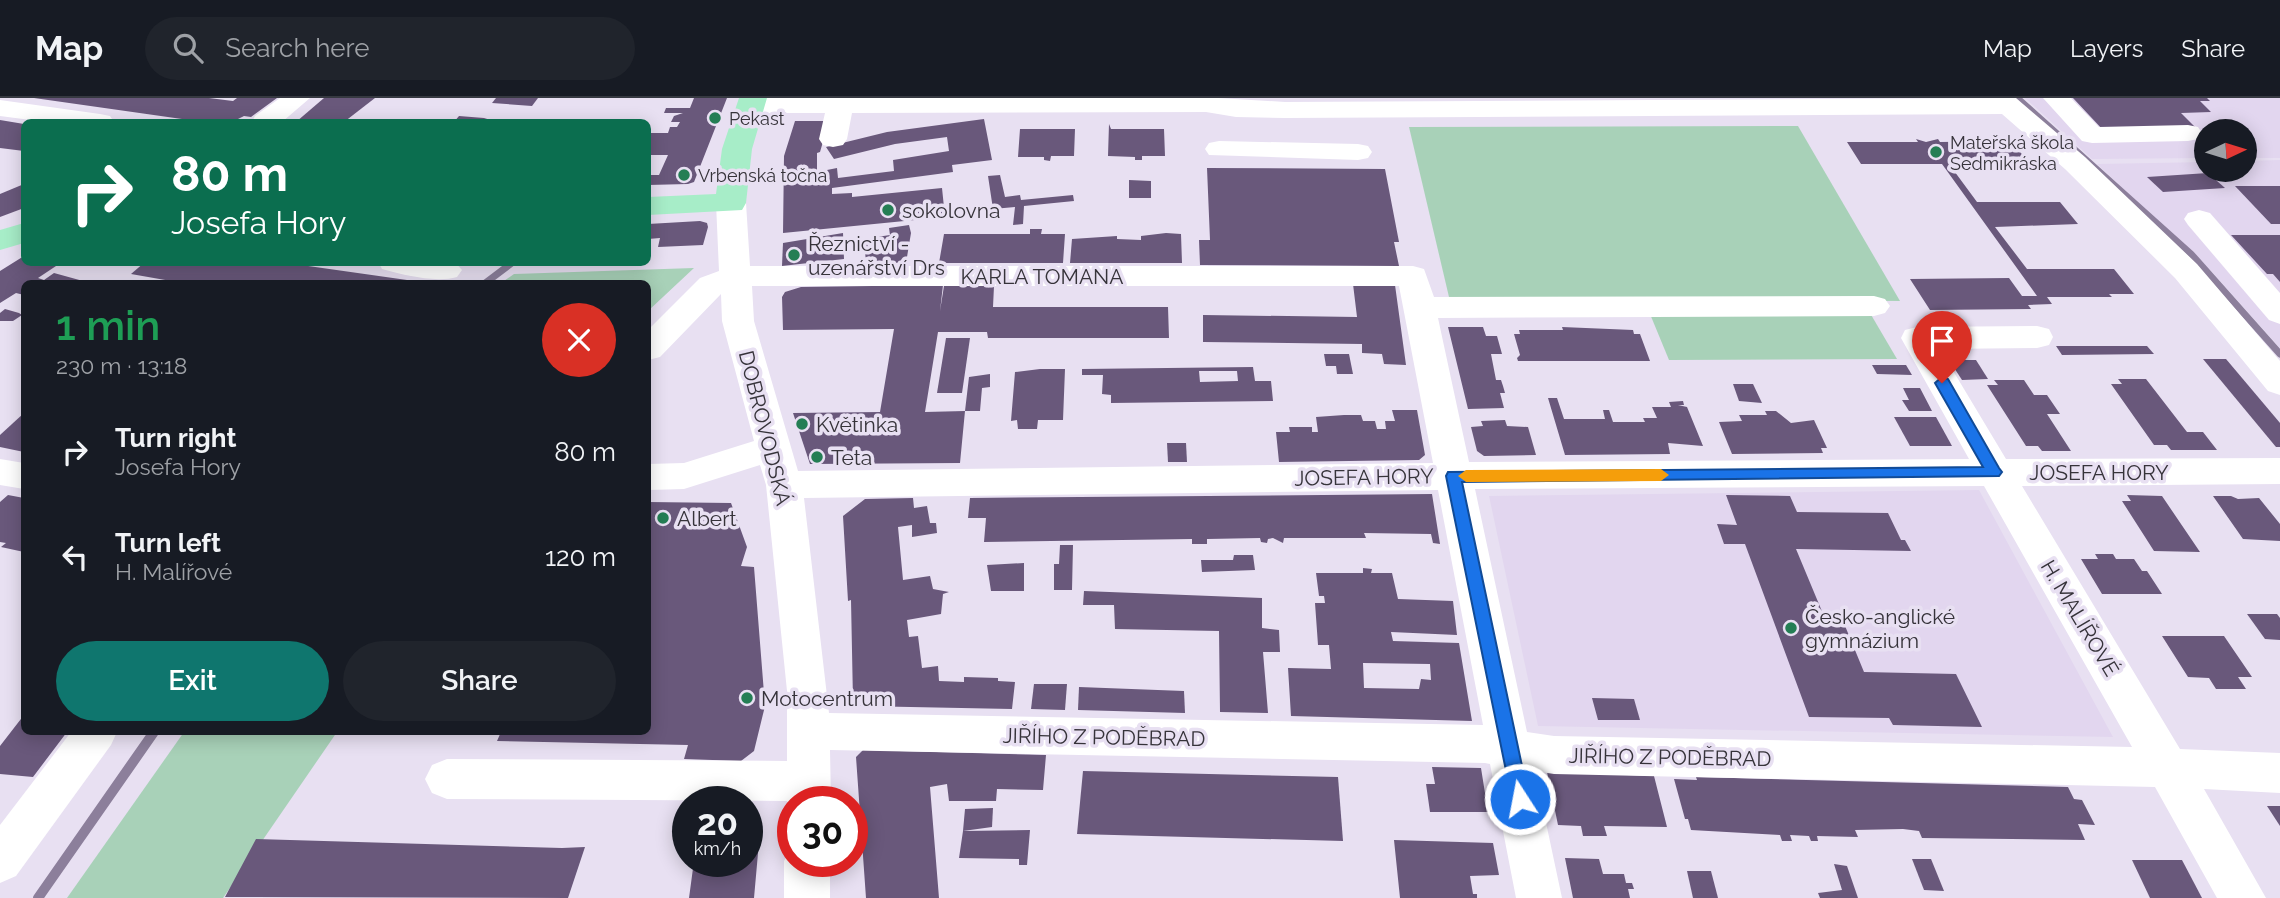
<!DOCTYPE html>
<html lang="en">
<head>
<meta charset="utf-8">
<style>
	body { margin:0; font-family:Raleway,sans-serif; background:#20242c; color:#f1f3f6; height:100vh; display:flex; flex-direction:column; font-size:26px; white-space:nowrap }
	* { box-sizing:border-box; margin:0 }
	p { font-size:23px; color:#9ea1a6 }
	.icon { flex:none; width:38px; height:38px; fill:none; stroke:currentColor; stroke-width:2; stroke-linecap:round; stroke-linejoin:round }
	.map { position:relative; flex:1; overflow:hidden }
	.details { position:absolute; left:21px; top:182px; width:630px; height:455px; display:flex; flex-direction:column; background:#171b24; border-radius:10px; box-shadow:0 4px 18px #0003 }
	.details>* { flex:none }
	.banner { position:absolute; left:21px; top:21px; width:630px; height:147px; border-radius:10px; box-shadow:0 4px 18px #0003; background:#0b6e4f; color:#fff; overflow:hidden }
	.needle { width:46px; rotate:86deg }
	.controls { position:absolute; left:2194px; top:21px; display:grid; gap:14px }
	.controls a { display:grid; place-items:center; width:63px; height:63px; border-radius:50%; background:#171b24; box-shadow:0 4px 18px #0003; font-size:35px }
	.speed { position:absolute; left:672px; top:688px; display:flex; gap:14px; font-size:35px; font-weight:700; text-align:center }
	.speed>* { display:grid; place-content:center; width:91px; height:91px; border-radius:50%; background:#171b24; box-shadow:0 4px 18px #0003; line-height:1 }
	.speed small { font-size:18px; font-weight:400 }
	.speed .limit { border:10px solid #d22; background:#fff; color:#111 }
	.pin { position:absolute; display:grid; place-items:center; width:60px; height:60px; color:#fff; margin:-72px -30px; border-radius:50% 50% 50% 0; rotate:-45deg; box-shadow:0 0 7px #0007 }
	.pin .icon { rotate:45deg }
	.me { position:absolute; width:77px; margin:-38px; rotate:349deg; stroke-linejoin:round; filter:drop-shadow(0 0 5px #0008) }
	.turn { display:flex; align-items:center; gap:24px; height:147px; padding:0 35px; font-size:32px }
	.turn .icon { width:91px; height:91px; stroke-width:2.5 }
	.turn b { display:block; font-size:49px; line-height:60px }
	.round { display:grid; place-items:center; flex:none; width:74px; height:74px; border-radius:37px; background:#20242c }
	.headline { display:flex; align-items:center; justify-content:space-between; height:119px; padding:0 35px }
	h1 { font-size:42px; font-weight:600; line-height:52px; color:#1e9e55 }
	.action { display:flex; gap:14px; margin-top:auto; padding:14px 35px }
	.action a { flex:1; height:80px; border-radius:42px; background:#0f766e; color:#fff; font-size:28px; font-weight:600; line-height:80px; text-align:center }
	.action a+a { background:#20242c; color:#f1f3f6 }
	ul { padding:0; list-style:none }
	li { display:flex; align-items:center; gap:21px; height:105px; padding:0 35px }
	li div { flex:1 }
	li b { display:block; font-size:26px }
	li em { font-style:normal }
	header { display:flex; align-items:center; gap:42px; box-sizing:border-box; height:98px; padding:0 35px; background:#171b24; border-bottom:2px solid #363941 }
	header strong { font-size:33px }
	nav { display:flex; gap:38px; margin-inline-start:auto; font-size:24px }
	.search { width:490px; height:63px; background:#20242c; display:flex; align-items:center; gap:18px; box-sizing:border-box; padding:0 24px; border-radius:38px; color:#9ea1a6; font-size:26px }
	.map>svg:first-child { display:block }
	.built { fill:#e2d6ef }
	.green { fill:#a8d1b8 }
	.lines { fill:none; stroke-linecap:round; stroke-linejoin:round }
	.stream-far1 { stroke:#8c7f9b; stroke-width:7 }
	.stream { stroke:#8c7f9b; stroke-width:10 }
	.building { fill:#69587b; fill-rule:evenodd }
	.minor { fill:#fff; fill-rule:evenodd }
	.major { fill:#a7edc8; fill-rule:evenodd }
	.route { fill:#1a73e8; stroke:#114b97; stroke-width:2 }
	.slow { fill:#f59e0b }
	.poi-dot { fill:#247e54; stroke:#e8e0f2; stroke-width:2.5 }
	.labels { text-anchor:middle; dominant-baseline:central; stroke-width:7; stroke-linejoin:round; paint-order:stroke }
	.far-poi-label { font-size:18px; fill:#36333a; stroke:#e8e0f2; text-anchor:start }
	.poi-label { font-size:21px; fill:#36333a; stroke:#e8e0f2; text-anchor:start }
	.street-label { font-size:21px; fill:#36333a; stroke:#e8e0f2 }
</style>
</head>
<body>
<header>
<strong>Map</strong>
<div class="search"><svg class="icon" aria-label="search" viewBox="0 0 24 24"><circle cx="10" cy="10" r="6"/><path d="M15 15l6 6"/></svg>Search here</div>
<nav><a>Map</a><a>Layers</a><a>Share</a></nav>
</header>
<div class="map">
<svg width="2280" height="800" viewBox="0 0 2280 800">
	<rect width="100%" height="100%" fill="#e8e0f2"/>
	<g class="built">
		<path d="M2025,0h255v60h-35v-27h-38v27l-115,1z"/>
		<path d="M2280,62v188l-66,-74 -117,-110 110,-2v8h38v-9z"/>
		<path d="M1979,392l134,247 -575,-11 -49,-230z"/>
	</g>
	<g class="green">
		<path d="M1798,28l102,175 -451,-4 -40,-170z"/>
		<path d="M694,170l-46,43v-27l-147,-1 13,-9z"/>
		<path d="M1870,215l27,46 -228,1 -19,-46z"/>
		<path d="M184,634h153l-114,166h-156z"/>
	</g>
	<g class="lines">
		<g class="stream-far1">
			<path d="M2017,0l174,156 89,100"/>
			<path d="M484,186l29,-22"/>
		</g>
		<path class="stream" d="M38,800l116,-166"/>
	</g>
	<g class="building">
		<path d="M34,0h175l24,3 4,-3h40l-26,19 -7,-1 -12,6h-29z"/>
		<path d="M324,0h51l-31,24h-48z"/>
		<path d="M496,0h42l-6,8 -40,-3z"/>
		<path d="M694,0h33l-33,84 -6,2 -40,1v-10h11l9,-20h-20l2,-9h-2v-13h20l2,-6h7l3,-5h-9l3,-6 9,-3h-19l2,-5h24z"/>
		<path d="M2073,0h134l3,3h-10l11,11 -30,1 16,16 -93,2z"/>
		<path d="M459,18l25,2 13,4h-43z"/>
		<path d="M984,21l8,41 -40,5 1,7 -121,16v6l20,-1v4l90,-9 3,29 -162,16 1,-77 11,-35h34l-9,31 -3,1v19l20,-4 1,10 56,-7 -1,-11 56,-9 -2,-14 -52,7 -61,15 -8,-12 61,-15z"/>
		<path d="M0,22l24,4v27l-24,-3z"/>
		<path d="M1109,26l2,5h53l1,27h-23v4h-7v-3l-27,-1z"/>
		<path d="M1020,31h55l-1,27h-23l-1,5 -6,-1v-3h-26z"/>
		<path d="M1916,41l10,3 12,-3 2,3 72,-1 15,20 -78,3 28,38h83l18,22 -83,3 32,42h87l20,25h-25l3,3h-65l5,7 -24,1 3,4 -101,1 -20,-31 99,-1 13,18h15l-95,-132h-81l-14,-22h71z"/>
		<path d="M1207,70l178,1 14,73h-5l5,24 -199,-1 -1,-25h11z"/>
		<path d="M2208,75l17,15 -62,4 -16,-15z"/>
		<path d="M1000,77l5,22 15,-2 1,5 52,-5 1,6 -50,5 -1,18 -10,1 2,-18 -22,2 -5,-33z"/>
		<path d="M1129,82l22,1v17h-22z"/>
		<path d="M24,86v24l-24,9v-23z"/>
		<path d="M2235,88h45v38h-9z"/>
		<path d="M700,123l7,2 1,4 -5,18 -45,2 2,-9 -12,1v-15z"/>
		<path d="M909,127l2,8 -5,30h-40l-2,-24 26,-4 -1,-7z"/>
		<path d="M1030,131h12l-1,5h24l-2,29h-124l5,-29h86z"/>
		<path d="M843,135l1,26 -62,7 1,-23z"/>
		<path d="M1166,135l15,1 1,29h-112l2,-24 45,-3v3l24,1v-4z"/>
		<path d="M2231,137h49v47l-7,-8h-6z"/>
		<path d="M24,158v6h38l-24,16 6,2 10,-7 29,8 -3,3h-56v11l-8,-2 -16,10v-32z"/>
		<path d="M145,164h135l127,18 -2,4h-217l-57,-10z"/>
		<path d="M1353,186l42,1 11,80 -22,-1 -2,-10 -20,-1v-9l-159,-2v-27l154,2z"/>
		<path d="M943,187l-3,26 4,-25h50l-1,21h175l1,31h-181l-1,-6h-49l-13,80 40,-1 -5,52 -150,1 -17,-51 87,-1 14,-83 -111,1 -1,-33 3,-5 16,-5z"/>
		<path d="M5,211l14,4 3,2 -9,6h-13v-8z"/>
		<path d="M1448,229h35l3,9h11l5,18h-11l5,26h5l2,6 2,7h-5l4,15 -36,1z"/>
		<path d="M1562,229l71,3 1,4h6l10,27h-132l-1,-3 3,-3 -6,-21h6l-1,-4h44z"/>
		<path d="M946,240h24l-8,55h-25z"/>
		<path d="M2056,248h91l7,8 -92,1z"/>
		<path d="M1324,256h25l4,20h-16l-1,-8h-10z"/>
		<path d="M2203,261h23l54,64v24h-4z"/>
		<path d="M1949,262h27l12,19 -26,1z"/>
		<path d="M1872,267h34l6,10 -35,-1z"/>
		<path d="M1253,269l2,14h16l2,20 -162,2v-8l-9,-1 1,-19h-21v-6zM1199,273h38l1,10 -38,1z"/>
		<path d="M1040,271h25l-2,51h-25l-1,9h-19l-1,-9 -6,1 4,-49z"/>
		<path d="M990,276v13l-8,1 -2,23h-15l4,-34z"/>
		<path d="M2118,281h28l41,53h16l14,18h-46l-4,-5h-13l-43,-61h11z"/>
		<path d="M1994,282h30l10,15h13l13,19h-13l24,37h-29l-4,-5h-12l-39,-61h11z"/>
		<path d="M1733,286h20l9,19 -23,-2z"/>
		<path d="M1903,290h17l12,23h-23l-7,-11h7z"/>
		<path d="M1548,300h9l7,21h41l-2,-9h6l4,12h32l-2,-4h14l-5,-11h19l-2,-5 14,-1 1,4h-6l9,2 16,39 -35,-3 2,11 -105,1z"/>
		<path d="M1392,312h25l8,45 -6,5 -140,2 -3,-30h14l-1,-5h23v5h6l-2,-15 28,-2h17l2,6h12l2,8h9l-1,-8h10z"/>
		<path d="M1765,313h11l15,12 23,-3 13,28h-6l2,5 -91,1 -13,-32 23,-1 -3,-6h28z"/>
		<path d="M24,315v39l-24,-5v-12z"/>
		<path d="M1894,319h42l16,29h-42z"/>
		<path d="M1505,322l2,6 21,1 8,28 -52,1 -7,-5 -6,-24 12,-1 -2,-5z"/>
		<path d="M1167,345h19l1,19h-19z"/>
		<path d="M1432,396l8,50 -7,-1 -2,-9 -67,-1 2,5h-82l-1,5 -10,-5 -5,1 -1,4 -6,-1 -1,-4 -53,1v5h-15v-5l-208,3 2,-24h-18l2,-20z"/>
		<path d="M8,397l16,3v54l-23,-5 5,-4 -6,-1v-40z"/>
		<path d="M1726,397l64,1 7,16 91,1 13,27h4l6,11 -115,-2 30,72h17l21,51 92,2 26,53 -89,-2 -4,-7 -80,-1 -64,-173h-21l-7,-20 20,1z"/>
		<path d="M2127,397l35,1 38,56 -46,-1 -32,-50h9z"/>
		<path d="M2213,398h18l7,3 21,-1 21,26v17l-37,-2z"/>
		<path d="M913,400l1,10 13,-2 3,17h6l1,10 -25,4v-12l-14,2 5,53 27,-4 3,13 16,3 -6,2 -2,20 -34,6 2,17 9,-1 4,32 16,-2 1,15 25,1v-5l34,1v3l17,1 -3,27 -152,-3 -7,-5 -2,-101 -3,1 -5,-85 22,-17z"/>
		<path d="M648,404l83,1 16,44 -6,19 13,1 11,139 -11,45 -13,10 -57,-2 4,-14 -191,-4 4,-9h147z"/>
		<path d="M1060,447h13l-1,45h-18v-26h5z"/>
		<path d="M2095,456h18l3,5h18l8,12h5l15,23h-60l-21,-35h17z"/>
		<path d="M1234,457h19l2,15 -53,2 -1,-12h32z"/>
		<path d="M1024,465v28h-33l-4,-26z"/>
		<path d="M1363,470l9,1 -1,4h21l6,26 55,2 4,34 -66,-3 2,9 66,2 13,78 -181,-5 -3,-48 43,1 -2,-24h-11l-3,-42h10l-1,-7h-5l-3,-23h47zM1363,565l67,1 1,16 -10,-1 -2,10 -55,-1z"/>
		<path d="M1084,493l178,7v30l17,2 1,22h-17l5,61 -48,-1 -1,-81 -104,-2 -1,-24h-31z"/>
		<path d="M2247,516h30l3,4v22l-15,-1z"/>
		<path d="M2162,538h62l28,41h-14l8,12h-30l-7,-11 -21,-1z"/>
		<path d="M1034,586h33l-2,26 -34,-1z"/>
		<path d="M1079,589l105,4 1,22 -107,-3z"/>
		<path d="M1592,600l42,1 6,21h-42z"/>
		<path d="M24,617v17h43l-34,45 -33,-3v-28z"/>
		<path d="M863,652l183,5 -3,35 -46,-1 -1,12h-47l-2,-17 -17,3 9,111h-73l-10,-141z"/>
		<path d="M1432,669l49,1 7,44h-58l-4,-28h9z"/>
		<path d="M1083,673l255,6 5,64 -266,-7z"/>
		<path d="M1547,674l107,4 13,51 -63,-1 3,10h-24l-2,-10 -23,-1z"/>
		<path d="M1696,679l372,10 6,12 8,1 13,25 -17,-1 7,16 -163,-2 -3,-7 -16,-2 -48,1 3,7 -41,-1 1,5h-7l-2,-5 -19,-1 2,6h-10l-2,-6 -89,-5 -3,-11h-3l-11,-40 23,1z"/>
		<path d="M2267,708h13v20z"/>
		<path d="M993,710l-1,19 -29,4 2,-22z"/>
		<path d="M1030,732l-3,35h-8v-6l-60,-1 4,-27z"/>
		<path d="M256,741l306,9 23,-1 -17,51 -343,-1z"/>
		<path d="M1394,742l99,3 6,32 -29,1 3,18h4v4h-77z"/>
		<path d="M759,744l-5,56h-65l5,-37h53v-18z"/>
		<path d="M1565,760l34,1 4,15h21l2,9h6l2,6h-6l2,9h-57z"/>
		<path d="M1912,761h19l13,32 -20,-1z"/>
		<path d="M2132,762h50l20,38h-52z"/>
		<path d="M1834,766l13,2 11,32h-38l-2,-5 24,-3z"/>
		<path d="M1687,773h24l7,27h-25z"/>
	</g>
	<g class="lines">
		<g class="minor">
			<path d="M280,0h30l-28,24h-30l3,-6z"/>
			<path d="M746,0h472l67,4 731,-4 69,59 112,107 83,97v34l-12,-4 -93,-113 -110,-109 -63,-55 -717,4 -49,-1 -30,-5 -354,1 -5,26 -4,6 -10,2 -10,-2 -4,-6 6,-26h-75l-9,-2 -4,-6 4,-6z"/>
			<path d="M2043,0h28l28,29 89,-2 10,2 4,6 -4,6 -10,2 -96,2 -10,-2z"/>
			<path d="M0,2l100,14 10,2 4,6h-68l-46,-6z"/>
			<path d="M1219,43l139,3 10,2 4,6 -4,6 -10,2 -149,-5 -4,-6 4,-6z"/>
			<path d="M731,96l10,3 5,6 4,63h663l11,3 10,28 440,-1 11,3 5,7 -5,7 -11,3 -436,2 31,144 500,-3 -68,-121 4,-8 12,-3 120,-1 12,3 4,8 -4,8 -12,3 -97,1 66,110 274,-1v26l-258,2 158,263 100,4v40l-76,-4 62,109h-49l-62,-111 -601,-13 -19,-3 27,127h-46l-26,-134 -5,-1 -655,-13 1,52h-38v13l-6,-14 -340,-2 -15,-6 -7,-14 7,-14 15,-6 340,2v-70l-21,-206 -6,-20 -76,24 -36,1v-26l36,-1 70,-22 -32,-120 -1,-27 -61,63 -12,3v-30l52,-52 19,-7 -3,-68 5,-6zM752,188h647l34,177 -635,8 -44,-150zM1984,388l148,261 -578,-11 -27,-4 -52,-243zM1438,392l45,235 -654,-12 -25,-215z"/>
			<path d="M2199,112l11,3 70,80v31l-11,-4 -81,-95 -4,-6 4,-6z"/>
			<path d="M378,164h77l7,8 -5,7c-22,6 -53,-2 -75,-8z"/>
			<path d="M0,361l24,4v26l-24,-4z"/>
			<path d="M71,634h46l-6,13 -95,131 -16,7v-58z"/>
			<path d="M793,747v16h37v37h-46v-37z"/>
		</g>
		<g class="major">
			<path d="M739,0h28l-15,51 -6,54 -4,7 -94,5v-18l68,-3 6,-45z"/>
			<path d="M24,125v20l-24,7v-20z"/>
		</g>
	</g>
	<path class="route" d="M1942,279l6,2 51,89 3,4 -3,4 -537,6 67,317 -3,6 -6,2 -7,-2 -67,-329 2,-4 535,-5 -48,-84z"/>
	<path class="slow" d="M1661,371l8,6 -8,6 -195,1 -8,-6 8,-6z"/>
	<g class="poi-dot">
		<circle cx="715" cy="20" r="7"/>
		<circle cx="1936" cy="54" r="7"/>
		<circle cx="684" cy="77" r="7"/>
		<circle cx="888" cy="112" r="7"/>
		<circle cx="794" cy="157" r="7"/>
		<circle cx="802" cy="326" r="7"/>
		<circle cx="817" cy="359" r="7"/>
		<circle cx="663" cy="420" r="7"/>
		<circle cx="1791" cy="530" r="7"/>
		<circle cx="747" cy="600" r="7"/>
	</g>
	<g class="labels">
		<g class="far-poi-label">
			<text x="729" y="20">Pekast</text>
			<text x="1950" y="44">Mateřská škola<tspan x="1950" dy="21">Sedmikráska</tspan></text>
			<text x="698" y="77">Vrbenská točna</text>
		</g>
		<g class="poi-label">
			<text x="902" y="112">sokolovna</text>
			<text x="808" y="145">Řeznictví -<tspan x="808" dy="24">uzenářství Drs</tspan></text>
			<text x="816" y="326">Květinka</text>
			<text x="831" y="359">Teta</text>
			<text x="677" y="420">Albert</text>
			<text x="1805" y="518">Česko-anglické<tspan x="1805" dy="24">gymnázium</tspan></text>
			<text x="761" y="600">Motocentrum</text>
		</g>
		<g class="street-label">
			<text x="1042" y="178">KARLA TOMANA</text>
			<text transform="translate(765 330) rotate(76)">DOBROVODSKÁ</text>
			<text x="2099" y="374">JOSEFA HORY</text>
			<text transform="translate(1364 379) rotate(-1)">JOSEFA HORY</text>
			<text transform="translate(2080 520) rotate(59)">H. MALÍŘOVÉ</text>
			<text transform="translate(1104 639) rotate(1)">JIŘÍHO Z PODĚBRAD</text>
			<text transform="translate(1670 659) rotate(1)">JIŘÍHO Z PODĚBRAD</text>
		</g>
	</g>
</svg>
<div class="controls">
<a><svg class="needle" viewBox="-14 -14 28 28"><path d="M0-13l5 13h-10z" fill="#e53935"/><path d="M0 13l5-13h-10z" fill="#9ea1a6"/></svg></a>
</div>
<div class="speed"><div>20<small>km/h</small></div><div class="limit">30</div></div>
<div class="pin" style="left:1942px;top:285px;background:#d93025"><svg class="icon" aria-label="arrive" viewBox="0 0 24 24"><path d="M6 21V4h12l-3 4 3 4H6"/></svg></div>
<svg class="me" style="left:1520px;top:701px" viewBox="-20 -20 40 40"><circle r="17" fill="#1a73e8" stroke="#fff" stroke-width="3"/><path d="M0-11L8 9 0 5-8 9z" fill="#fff"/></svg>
<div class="banner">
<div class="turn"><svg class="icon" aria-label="right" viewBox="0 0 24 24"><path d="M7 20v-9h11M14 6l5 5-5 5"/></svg><div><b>80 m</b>Josefa Hory</div></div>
</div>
<section class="details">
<div class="headline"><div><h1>1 min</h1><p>230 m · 13:18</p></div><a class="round" style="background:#d93025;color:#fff"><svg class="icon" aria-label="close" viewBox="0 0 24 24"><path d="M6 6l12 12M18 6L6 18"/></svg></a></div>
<ul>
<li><svg class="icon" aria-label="right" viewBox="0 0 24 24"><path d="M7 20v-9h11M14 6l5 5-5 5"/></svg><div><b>Turn right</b><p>Josefa Hory</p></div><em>80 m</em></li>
<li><svg class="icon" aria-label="left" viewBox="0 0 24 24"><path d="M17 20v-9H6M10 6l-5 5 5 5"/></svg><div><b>Turn left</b><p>H. Malířové</p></div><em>120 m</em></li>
</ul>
<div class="action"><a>Exit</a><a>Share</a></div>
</section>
</div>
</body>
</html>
